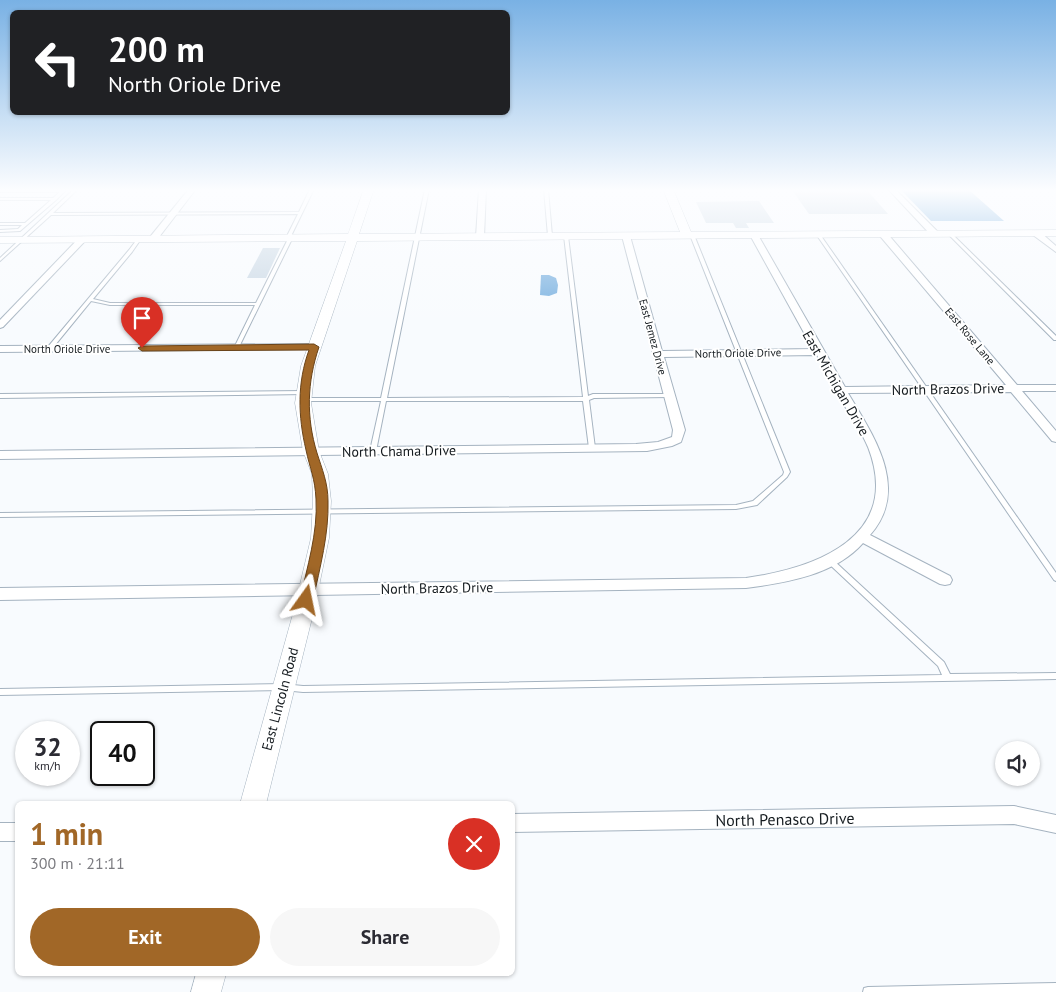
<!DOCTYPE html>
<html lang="en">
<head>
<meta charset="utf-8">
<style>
	body { margin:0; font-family:"PT Sans",sans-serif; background:#f7f7f7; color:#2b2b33; height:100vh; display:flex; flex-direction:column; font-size:19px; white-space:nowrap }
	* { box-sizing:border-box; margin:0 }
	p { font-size:16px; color:#7c7c81 }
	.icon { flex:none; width:28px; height:28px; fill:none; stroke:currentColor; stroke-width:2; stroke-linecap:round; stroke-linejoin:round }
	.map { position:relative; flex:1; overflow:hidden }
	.side { position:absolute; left:15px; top:801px; width:500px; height:175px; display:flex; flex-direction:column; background:#fff; border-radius:8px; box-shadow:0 1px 4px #0004 }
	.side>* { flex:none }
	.guide { position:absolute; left:10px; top:10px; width:500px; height:105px; border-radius:8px; box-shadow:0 1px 4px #0004; background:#202124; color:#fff; overflow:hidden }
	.buttons { position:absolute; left:995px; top:741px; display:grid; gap:10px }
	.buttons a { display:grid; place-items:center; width:45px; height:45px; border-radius:50%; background:#fff; box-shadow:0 1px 4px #0004; font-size:25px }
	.speed { position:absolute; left:15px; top:721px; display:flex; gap:10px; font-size:25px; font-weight:700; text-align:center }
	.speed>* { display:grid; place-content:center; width:65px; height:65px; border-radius:50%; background:#fff; box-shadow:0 1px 4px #0004; line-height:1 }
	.speed small { font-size:12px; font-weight:400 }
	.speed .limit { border:2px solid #111; border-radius:8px; background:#fff; color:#111 }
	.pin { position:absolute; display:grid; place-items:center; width:42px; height:42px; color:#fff; margin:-51px -21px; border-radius:50% 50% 50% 0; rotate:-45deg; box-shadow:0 0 5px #0007 }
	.pin .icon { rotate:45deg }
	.me { position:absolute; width:55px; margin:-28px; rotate:12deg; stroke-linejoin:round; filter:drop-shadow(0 0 4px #0008) }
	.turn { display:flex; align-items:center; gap:18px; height:105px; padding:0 15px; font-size:22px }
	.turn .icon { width:65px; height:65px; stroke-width:2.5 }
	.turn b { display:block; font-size:35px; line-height:42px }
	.round { display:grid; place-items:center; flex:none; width:52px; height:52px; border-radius:26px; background:#f7f7f7 }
	.head { display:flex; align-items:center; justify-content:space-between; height:85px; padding:0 15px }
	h1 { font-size:30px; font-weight:700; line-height:38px; color:#a16727 }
	.button { display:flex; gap:10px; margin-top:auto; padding:10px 15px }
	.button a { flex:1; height:58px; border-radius:30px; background:#a16727; color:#fff; font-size:20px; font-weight:700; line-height:58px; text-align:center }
	.button a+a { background:#f7f7f7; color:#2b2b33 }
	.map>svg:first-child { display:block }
	.water { fill:#73adde }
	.building { fill:#c8d7e4 }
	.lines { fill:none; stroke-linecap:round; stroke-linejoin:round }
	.lane-casing { stroke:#a5b3c0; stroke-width:2 }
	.street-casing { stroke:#a5b3c0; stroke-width:2 }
	.secondary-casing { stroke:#a5b3c0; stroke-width:1 }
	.lane { fill:#fff; fill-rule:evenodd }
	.street { fill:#fff; fill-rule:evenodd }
	.secondary { fill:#fff; fill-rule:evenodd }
	.route { fill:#a16727; stroke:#694319 }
	.labels { text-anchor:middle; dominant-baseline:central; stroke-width:4; stroke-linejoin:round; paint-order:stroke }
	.far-street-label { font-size:11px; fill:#151b1f; stroke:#fff }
	.street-label { font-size:14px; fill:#151b1f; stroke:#fff }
	.near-street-label { font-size:16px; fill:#151b1f; stroke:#fff }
</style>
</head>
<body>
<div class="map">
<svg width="1056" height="992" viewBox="0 0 1056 992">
	<rect width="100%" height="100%" fill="#f8fbfe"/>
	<g class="water">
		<path d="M900,189h68l36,32h-73z"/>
		<path d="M541,275h8l7,3 2,7 -1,8 -8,3 -9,-1z"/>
	</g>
	<g class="building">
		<path d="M866,189l22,25h-79l-17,-24z"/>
		<path d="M759,201l15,22h-28l3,5h-13l-3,-5h-27l-10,-21z"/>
		<path d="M263,248h17l-14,30h-19z"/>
	</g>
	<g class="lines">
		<defs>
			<g id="lane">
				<path d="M74,189h4l-25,24 246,-1 11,-23h4l-22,45 -1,7 -53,108h-4v-1l21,-43h-145l-19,-4 -40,49h-2l-2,-1v-1l82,-98 9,-12h1l2,1 -9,13 -39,47 17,4h146l31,-62 1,-7 10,-20 -247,1 -51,46v-3z"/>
				<path d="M425,189h4l-42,209 196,-1 -19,-161 2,-1 2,1 20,160 5,-2h75l3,2 -1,1 -76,1 -5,2 6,48 -3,2 -3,-2 -6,-47h-197l-10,50 -3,2 -3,-2 11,-50h-78l-1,-1 1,-1 2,-1h76z"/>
				<path d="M544,189h4l4,47 -2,1 -2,-1z"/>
				<path d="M0,190h63l2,1 -9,9 -36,31 -20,1v-2l18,-1 4,-4h-22v-2h25l26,-23h-51v-2h53l7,-6h-60z"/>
				<path d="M948,232h2l106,104v4h-2l-106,-106z"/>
				<path d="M817,233h2l237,340v8l-2,-1 -238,-346z"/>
				<path d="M691,234l3,1 96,237 -3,5 -30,28 -21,4 -736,8v-4l736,-8 17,-4 30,-26 1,-3 -94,-237z"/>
				<path d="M304,391l3,2 -1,1 -306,4v-4z"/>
				<path d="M830,558l2,1 112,103 6,12 106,-1v6l-753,13 -20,-2 -283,5v-6l283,-5 20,2 639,-11 -4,-9 -110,-103 -1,-2 1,-2z"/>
				<path d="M1056,983v9h-193l1,-4 4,-1z"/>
			</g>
			<g id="street">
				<path d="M189,189h7l-40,52h-6v-4z"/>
				<path d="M479,189h7l-2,48 -4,2 -4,-2z"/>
				<path d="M888,189h7l42,42v4h-6z"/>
				<path d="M1033,231h6l17,15v6l-23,-17z"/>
				<path d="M880,232h6l131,153h39v6h-34l34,40v11l-4,-1 -41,-49 -163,1c25,42 63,96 22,142l80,41 2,4 -2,4 -5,1 -5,-1 -77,-41c-28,32 -78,40 -117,45l-746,12v-12l746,-10c70,-10 157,-41 122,-131 -8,-19 -22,-38 -32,-55 -6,-11 -13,-25 -19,-37l-153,2 21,73 -4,12 -9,4 -25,5 -647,8v-8l636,-7 22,-2 14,-5 1,-7 -51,-194 4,-2 4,2 32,115 151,-2 -63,-114 4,-2 4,2 87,152 161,-2 -126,-149z"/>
				<path d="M80,237l7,2 -84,88 -3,1v-8z"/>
				<path d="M314,344l3,1v4l-317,3v-6z"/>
				<path d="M1014,806l42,9v18l-42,-9 -502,8v-18z"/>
				<rect x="0" y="823" width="18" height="18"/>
			</g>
			<g id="secondary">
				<path d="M364,189h10l-15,45 321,-2 -17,-43h10l18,43 365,-2v6l-699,5 -42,125 -4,37 8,48 9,23 3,27 -2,37 -15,72 -48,194h-26l54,-194 17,-72 2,-37 -1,-27 -9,-23 -8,-48 6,-37 45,-125 -346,2v-6l348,-3z"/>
				<path d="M196,974h30l-5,18h-30z"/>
			</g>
		</defs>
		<use href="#lane" class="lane-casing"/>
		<use href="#street" class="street-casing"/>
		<use href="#secondary" class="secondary-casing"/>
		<use href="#lane" class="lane"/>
		<use href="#street" class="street"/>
		<use href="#secondary" class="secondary"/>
	</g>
	<linearGradient id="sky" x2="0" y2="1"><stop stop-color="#79b1e4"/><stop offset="0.58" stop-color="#fcfdff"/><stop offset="1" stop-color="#fcfdff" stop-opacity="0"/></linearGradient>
	<rect width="1056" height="328" fill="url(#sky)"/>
	<path class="route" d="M314,344l5,3c-12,35 -13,70 -2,106 5,16 11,30 11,48 1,33 -8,66 -15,99l-2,3h-9l-2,-3c7,-33 18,-67 16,-101 -1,-21 -6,-30 -10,-49 -8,-34 -9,-67 3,-100l-167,1 -4,-3 4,-2z"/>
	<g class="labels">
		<g class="far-street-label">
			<text transform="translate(970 336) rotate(50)">East Rose Lane</text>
			<text transform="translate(653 337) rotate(75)">East Jemez Drive</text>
			<text x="67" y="349">North Oriole Drive</text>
			<text transform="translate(738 353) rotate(-1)">North Oriole Drive</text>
		</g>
		<g class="street-label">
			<text transform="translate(836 383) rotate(60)">East Michigan Drive</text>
			<text transform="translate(948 389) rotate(-1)">North Brazos Drive</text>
			<text transform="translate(399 451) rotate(-1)">North Chama Drive</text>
			<text transform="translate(437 588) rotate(-1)">North Brazos Drive</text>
			<text transform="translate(280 699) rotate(-75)">East Lincoln Road</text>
		</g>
		<g class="near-street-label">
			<text transform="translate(785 819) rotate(-1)">North Penasco Drive</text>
		</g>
	</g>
</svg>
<div class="buttons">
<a><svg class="icon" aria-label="sound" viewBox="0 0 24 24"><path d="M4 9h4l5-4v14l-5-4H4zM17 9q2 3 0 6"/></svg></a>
</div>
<div class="speed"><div>32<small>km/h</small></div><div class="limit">40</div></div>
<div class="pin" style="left:142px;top:348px;background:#d93025"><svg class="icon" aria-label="arrive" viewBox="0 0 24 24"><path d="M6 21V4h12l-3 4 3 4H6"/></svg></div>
<svg class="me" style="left:306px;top:600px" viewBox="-20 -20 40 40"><path d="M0-17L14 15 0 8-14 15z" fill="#a16727" stroke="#fff" stroke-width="4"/></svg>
<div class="guide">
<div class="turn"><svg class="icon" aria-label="left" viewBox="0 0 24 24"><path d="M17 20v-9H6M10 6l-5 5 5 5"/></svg><div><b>200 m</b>North Oriole Drive</div></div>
</div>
<section class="side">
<div class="head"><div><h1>1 min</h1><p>300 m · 21:11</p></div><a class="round" style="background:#d93025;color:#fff"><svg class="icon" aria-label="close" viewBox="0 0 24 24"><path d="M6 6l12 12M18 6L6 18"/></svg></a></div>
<div class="button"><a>Exit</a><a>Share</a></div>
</section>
</div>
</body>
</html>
